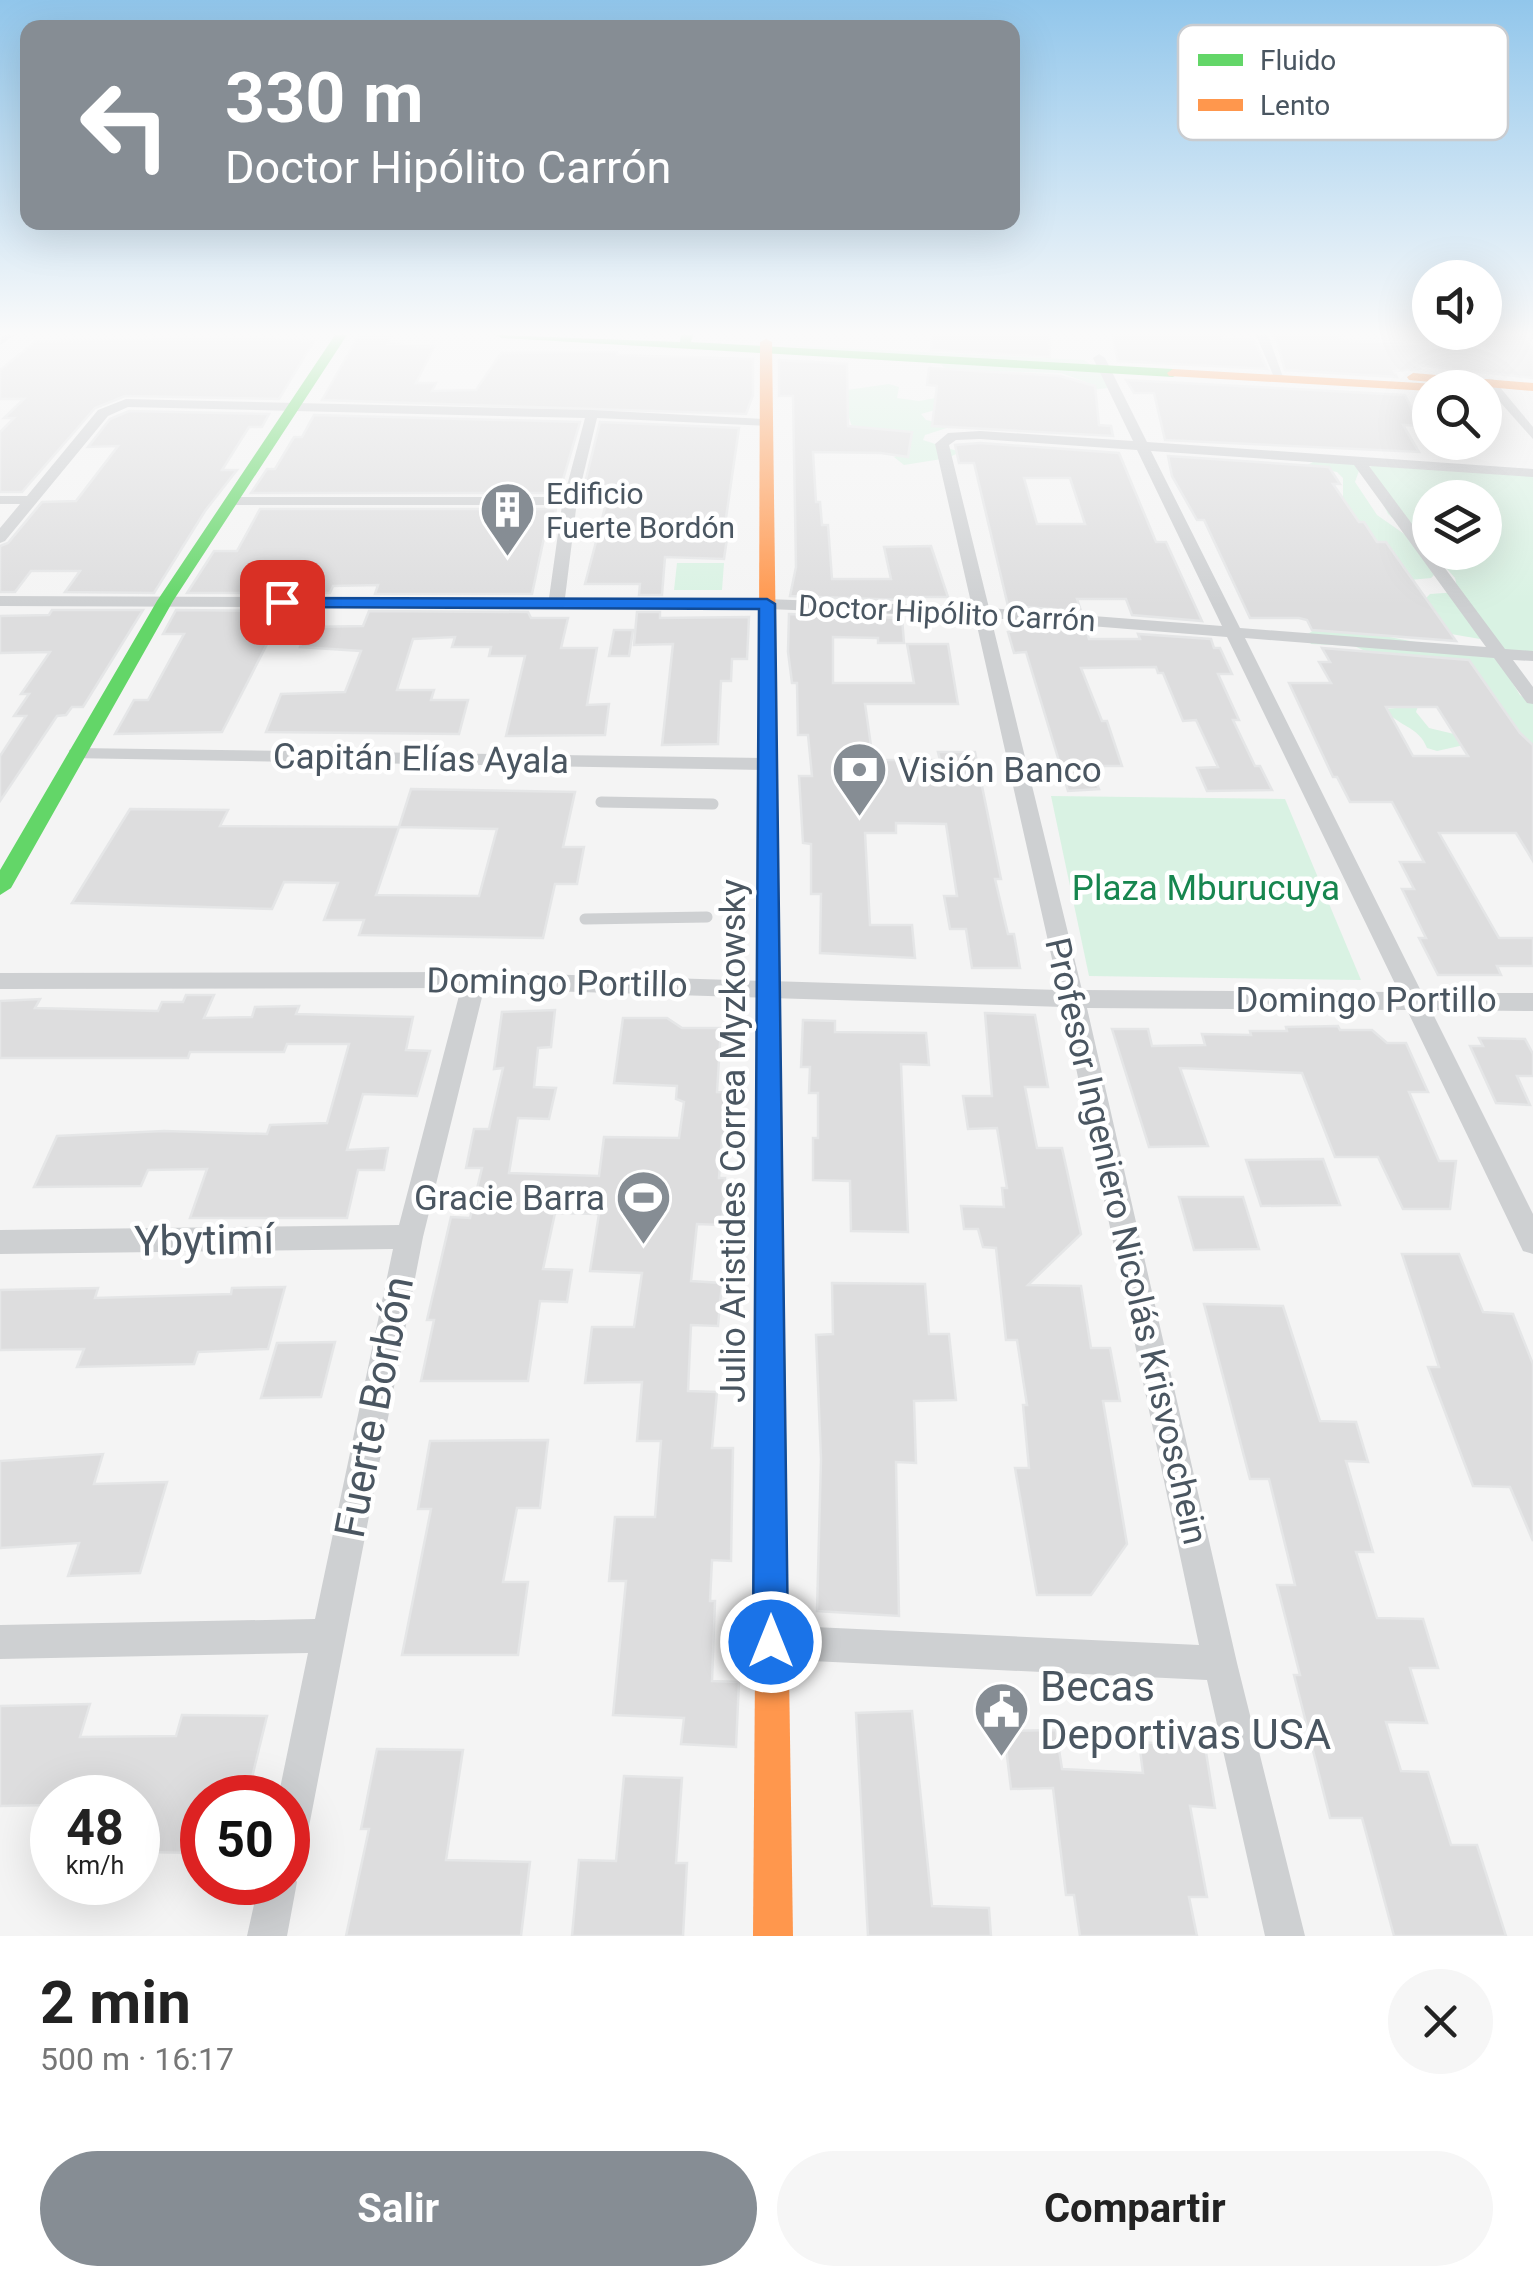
<!DOCTYPE html>
<html lang="es">
<head>
<meta charset="utf-8">
<style>
	body { margin:0; font-family:Roboto,sans-serif; background:#f6f6f6; color:#222; height:100vh; display:flex; flex-direction:column; font-size:38px; white-space:nowrap }
	* { box-sizing:border-box; margin:0 }
	p { font-size:32px; color:#767676 }
	.icon { flex:none; width:55px; height:55px; fill:none; stroke:currentColor; stroke-width:2; stroke-linecap:round; stroke-linejoin:round }
	.map { position:relative; height:1936px; overflow:hidden }
	.panel { display:flex; flex-direction:column; background:#fff; flex:1 }
	.panel>* { flex:none }
	.guide { position:absolute; left:20px; top:20px; width:1000px; height:210px; border-radius:20px; box-shadow:0 10px 40px #0002; background:#868d94; color:#fff; overflow:hidden }
	.fabs { position:absolute; left:1412px; top:260px; display:grid; gap:20px }
	.fabs a { display:grid; place-items:center; width:90px; height:90px; border-radius:50%; background:#fff; box-shadow:0 10px 40px #0002; font-size:50px }
	.speed { position:absolute; left:30px; top:1775px; display:flex; gap:20px; font-size:50px; font-weight:700; text-align:center }
	.speed>* { display:grid; place-content:center; width:130px; height:130px; border-radius:50%; background:#fff; box-shadow:0 10px 40px #0002; line-height:1 }
	.speed small { font-size:25px; font-weight:400 }
	.speed .limit { border:15px solid #d22; background:#fff; color:#111 }
	.pin { position:absolute; display:grid; place-items:center; width:85px; height:85px; color:#fff; margin:-42px; border-radius:20px; box-shadow:0 5px 15px #0006 }
	.me { position:absolute; width:110px; margin:-55px; rotate:0deg; stroke-linejoin:round; filter:drop-shadow(0 0 8px #0008) }
	.turn { display:flex; align-items:center; gap:35px; height:210px; padding:0 40px; font-size:45px }
	.turn .icon { width:130px; height:130px; stroke-width:2.5 }
	.turn b { display:block; font-size:70px; line-height:85px }
	.round { display:grid; place-items:center; flex:none; width:105px; height:105px; border-radius:52px; background:#f6f6f6 }
	.head { display:flex; align-items:center; justify-content:space-between; height:170px; padding:0 40px }
	h1 { font-size:60px; font-weight:700; line-height:75px }
	.button { display:flex; gap:20px; margin-top:auto; padding:20px 40px }
	.button a { flex:1; height:115px; border-radius:60px; background:#868d94; color:#fff; font-size:40px; font-weight:700; line-height:115px; text-align:center }
	.button a+a { background:#f6f6f6; color:#222 }
	.map>svg:first-child { display:block }
	.green { fill:#d9f2e3 }
	.building { fill:#ddddde; stroke:#e5e6e7; stroke-width:2.5; fill-rule:evenodd }
	.lines { fill:none; stroke-linecap:round; stroke-linejoin:round }
	.lane { stroke:#ced0d2; stroke-width:11 }
	.street { fill:#ced0d2; fill-rule:evenodd }
	.fast { fill:#63d668; fill-rule:evenodd }
	.slow { fill:#ff974d; fill-rule:evenodd }
	.route { fill:#1a73e8; stroke:#114b97; stroke-width:2.5 }
	.labels { text-anchor:middle; dominant-baseline:central; stroke-width:9; stroke-linejoin:round; paint-order:stroke }
	.far-poi-label { font-size:30px; fill:#4a5661; stroke:#fff; text-anchor:start }
	.far-street-label { font-size:30px; fill:#4a5661; stroke:#fff }
	.street-label { font-size:35px; fill:#4a5661; stroke:#fff }
	.poi-label { font-size:35px; fill:#4a5661; stroke:#fff; text-anchor:start }
	.park-label { font-size:35px; fill:#17864f; stroke:#fff }
	.near-street-label { font-size:42px; fill:#4a5661; stroke:#fff }
	.near-poi-label { font-size:42px; fill:#4a5661; stroke:#fff; text-anchor:start }
	.key { fill:#fff; stroke:#c9ccd0; stroke-width:2.5 }
	.key-label { font-size:28px; fill:#4a5661 }
</style>
</head>
<body>
<div class="map">
<svg width="1533" height="1936" viewBox="0 0 1533 1936">
	<rect width="100%" height="100%" fill="#f4f4f4"/>
	<g class="green">
		<path d="M781,345l303,15 27,19 -4,9 -15,2 -6,-8 -25,-9 -113,-3 -8,-6z"/>
		<path d="M889,384l10,3 -2,11 22,3 40,-7 -17,14 -21,6 5,6 27,6 -28,9 -2,5 37,12 -12,6 -44,7 -10,-8 17,-8 -9,-7 -3,-11 -46,-2 -5,-14 1,-12 -8,-5 -1,-7z"/>
		<path d="M1320,458l26,2 14,8 -5,14 22,33 33,23 24,37 -3,3 -21,2 -121,-72 54,-10v-20l-6,-6 -31,-6z"/>
		<path d="M1375,465l158,8v185l-16,-2 -31,-16 -35,-6 -10,-6 -18,-27 7,-7 28,-2 -3,-14 -22,-25 52,-1v-54h-55v52l-42,-36 -22,-46z"/>
		<path d="M677,563h47l-2,27h-48z"/>
		<path d="M1316,629l43,2 138,27 23,37 13,9v49l-163,-100 -16,-7 -43,-2 -5,-9z"/>
		<path d="M1418,706l-2,6 13,16 25,6 10,11 -27,6 -10,-3c-8,-22 -29,-21 -42,-39z"/>
		<path d="M1051,796l234,3 76,181 -272,-4z"/>
	</g>
	<g class="building">
		<path d="M932,335h118v22l-119,-7z"/>
		<path d="M1112,335h110l1,4 31,1 13,29 -149,-8z"/>
		<path d="M1275,335h63l3,5 148,11 -15,-16h49l10,14v29l-116,-13 3,4 -26,2 3,6 -112,-7z"/>
		<path d="M358,337h33l-4,7 47,3 -18,36h20l-4,8 44,-1 25,-37 116,-1v3l136,4v36l-7,19 -424,-14z"/>
		<path d="M36,341l208,-2 70,2 -35,58 -154,-3 -30,12 -73,84h-22v-60l14,-14h-10l20,-19h-24v-29z"/>
		<path d="M779,360l68,4 1,62 64,6 -4,25 -27,-4 -68,-1 3,50h4l2,23h6l4,54h59l-7,-32 47,-1 17,51h-47v3l-111,-4 6,-29 -3,-171h-14z"/>
		<path d="M929,368l131,8 35,10 4,39 12,1 2,10 -181,-10 5,-40 -10,-1z"/>
		<path d="M1126,380l279,15 15,31 -17,-1 16,27 -254,-12 -11,-47h-20z"/>
		<path d="M129,411l140,3 -7,13h-13l-27,43h15l-32,41 -51,82 -89,-1 15,-21h-49l-16,21h-15v-46l8,-3 34,-41 34,-1 42,-55 -30,1 22,-28z"/>
		<path d="M314,415l266,7 -21,71h-308l16,-24h8l19,-32h8z"/>
		<path d="M600,422l139,6 -14,97h4l-5,34 -59,-2 -3,38h-23l1,-11h-55l24,-92 -26,-1z"/>
		<path d="M980,443l139,10 37,89h10l36,79 -70,-6 -6,-16h-49l4,12 -73,-5 -34,-143h-15l-4,-18zM1024,478h46l15,46h-48z"/>
		<path d="M1168,456l161,11 11,17h-7l26,38h5l13,20h9l70,99 -144,-11 -5,-10 -8,-2h-49l-46,-98h-7l-25,-44z"/>
		<path d="M260,509h296l-2,10h-6l-16,75h-157l3,-9 -45,1 -3,7h-143l27,-42h23z"/>
		<path d="M52,610h91l-60,97h-11l-6,8 -9,1 -57,85v-45l26,-40h-12l15,-22h-8l29,-42 -50,1v-37l49,-1z"/>
		<path d="M176,610l108,1 -62,121 -107,2 19,-34h14l36,-66h-21z"/>
		<path d="M369,611l159,1 3,6h37l-7,30h36l-10,57 22,-1 -4,31 -99,1 19,-80h-36l2,-9h-39l3,-10 -42,2 -16,51h37l-3,10h37l-9,34 -193,-2 15,-38 64,-2 16,-41 -61,-4 8,-20 55,-1z"/>
		<path d="M637,612h23v6l89,-1 -2,42h-15l-1,22h-10l-3,63 -56,1 11,-101 -39,1z"/>
		<path d="M789,614l113,4 2,25h-26v-5l-45,-1v46h81l-7,-39h41l10,60h-93l8,56h67l-2,-8h37l26,127h-6l13,55h6l6,34h-48l-6,-39h-16l-6,-33h13l-11,-72 -50,-1v10h-31l5,92h42l3,33 -95,-5 1,-59h-10v-50l-8,-1 -4,-67h13l-4,-41h-10l-1,-52h-5l-4,-31z"/>
		<path d="M1012,623l74,6 3,10h51l-2,-5 73,5 3,9h6l12,26h-14l21,46h-6l22,46h5l12,24 -65,1 -10,-23 21,-1 -22,-47 -13,1 -20,-48h-5l-2,-6 -75,1 21,53h5l15,45h-33l10,23 -31,2 -42,-139 -12,1 -6,-21 6,-1z"/>
		<path d="M614,630h19l-4,26h-20z"/>
		<path d="M1322,648l147,12 51,73 13,12v116l-17,-28h-77l60,105h34v28h-36l4,9h-63l-19,-37h7l-24,-49h12l-14,-27h24l-32,-60h-42l-13,-25h-4l-44,-94h42l-12,-21h11zM1386,707h51l31,49h-55z"/>
		<path d="M411,789l164,3 -12,55h21l-7,37h-22l-12,54 -184,-3 5,-15h-40l14,-37 -54,-1 -12,27 -200,-6 58,-94 98,1 -8,16 179,1zM399,827l98,2 -18,67 -103,-1z"/>
		<path d="M186,995h28l-10,23 48,-1 3,-10 44,-1 -3,8 117,3 -7,33 24,1 -13,45 -54,-2 -16,56 41,-2 -4,22h-26l-11,48h-157l17,-49 -59,1 -7,16 -107,1 23,-51 107,-5 103,3 3,-9 57,-2 22,-79h-62l-3,8h-94l-2,6h-188v-57l40,-2 -5,9 123,3 4,-9h21z"/>
		<path d="M555,1010l-4,37 -13,1 -4,39 22,1 -7,31 -31,-1 -9,55 90,3 5,-39 75,1 5,-36 -8,-3 1,-13 -63,-3 9,-65h44l15,10h39l-4,64 22,1 -3,44 -14,-1 -3,42h6l-3,47 -25,-1 -6,57 31,2 -4,43 -27,-1 -3,66 29,1 -5,56h21l-2,113 -19,-1 -2,41h5l-3,80 27,1 -3,65 -55,-3 3,-26 -71,-3 13,-134h-17l6,-64h40l6,-76h-24l5,-59 -57,1 7,-56h42l8,-54 -52,-2 9,-57 -44,-1 -12,56 29,1 -5,32 -27,-1 -12,80h-107l13,-61h-7l24,-103 19,1 12,-50h-16l8,-39h15l14,-61 -9,1 8,-57z"/>
		<path d="M985,1013l50,2 13,72h-23l12,61h25l19,86 -53,51 53,1 10,62h19l10,53h-17l24,143 -36,51h-54l-22,-127h14l-6,-63h4l-10,-65h-11l-10,-92 -13,-1 -5,-18h-14l-3,-23 43,1 -2,-19h5l-10,-60 -29,1 -5,-33h29z"/>
		<path d="M803,1020l32,1v11l91,1 3,32 -28,-1 7,168 -57,-1 -1,-50 -37,-1v-42h5v-45h-9l1,-26h-9z"/>
		<path d="M1338,1026l2,4h32l15,13h19l22,49h-19l30,69h17l-6,48h-47l-25,-52h-43l-33,-84 -122,-5 28,78 -59,1 -37,-118h36l4,17 53,-1 -3,-11 49,1 -1,-4h37l-1,-4z"/>
		<path d="M1479,1038l46,1 8,15v22h-16l13,29 -34,-2 -26,-57h13z"/>
		<path d="M1323,1159l17,46 -79,1 -15,-46z"/>
		<path d="M1179,1197h64l16,52 -65,1z"/>
		<path d="M1402,1254h57l24,58 30,2 20,50v177l-23,-54 -37,-1 -45,-119h11z"/>
		<path d="M832,1283l93,1 4,50h20l7,66 -42,1 2,62 -20,-1 3,154 -82,-5 4,-152 -5,-124 17,-1z"/>
		<path d="M285,1287l-17,62 -70,3 -4,12 -117,3 7,-18 -84,1v-60l98,-2 -3,10 136,-4 1,-6z"/>
		<path d="M1204,1304l79,2 37,115 36,1 12,40 -22,-1 27,91h-17l21,66 46,1 15,49h-28l17,55 -41,-1 15,49 27,1 23,73h26l29,91h-112l-32,-118h-32l-36,-143h6l-23,-90h18l-26,-106h-19z"/>
		<path d="M335,1342l-14,55 -60,1 16,-55z"/>
		<path d="M548,1440l-8,68h-23l-14,74h25l-10,73h-116l29,-146h-13l12,-68z"/>
		<path d="M103,1454l-9,30 73,-2 -27,91 -72,3 11,-33 -79,5v-87z"/>
		<path d="M90,1704l-10,33 96,-1 6,-21 85,1 -20,82h-45v55l-64,-1v-54h-86v7l-52,1v-100z"/>
		<path d="M912,1711l20,195 57,2 2,28h-123l-12,-223z"/>
		<path d="M1056,1730l6,39 81,4 -4,-31 66,4 10,62 -25,-2 17,91h-18l8,39h-117l-6,-41h-8l-13,-107 -42,1 -7,-58z"/>
		<path d="M377,1749l86,1 -17,110 84,2 -9,74h-175l23,-107h-8z"/>
		<path d="M624,1776l58,2 -6,85h11l-4,73h-111l7,-76 37,1z"/>
	</g>
	<g class="lines">
		<g class="lane">
			<path d="M601,802l112,2"/>
			<path d="M585,919l122,-2"/>
		</g>
		<g class="street">
			<path d="M15,335l-15,10 2,-10z"/>
			<path d="M1256,335h12l16,45 -10,-3z"/>
			<path d="M1099,354l6,4 42,84 386,27v8l-164,-11 136,183 28,2v10l-20,-1 20,27v17l-6,-1 -33,-45 -249,-20 177,355h111v18l-102,-1 102,204v40l-10,-3 -116,-241 -320,-2 150,655 68,273h-40l-58,-256 -436,-21 -12,-5 -5,-12 5,-12 12,-5 428,20 -136,-638 -579,-18 -61,248 -116,600 -6,13 -13,6v-58h-10l30,-145 -308,6v-34l315,-6 78,-370 -393,5v-24l399,-5 62,-237 -461,1v-16l475,-1 584,18 -84,-373 -208,-8 -767,-3v-10l549,2 13,-93h-330l-7,-4 7,-4h332l21,-79 -457,-11 -20,9 -103,125 -5,2v-15l20,-24h-20v-8h27l71,-86 28,-11 466,11 172,9 5,1v6l-172,-8 -20,83 -12,97 202,1 205,8 -37,-163 13,-11 32,-2 153,10 -40,-83zM980,439l157,11 85,176 -233,-18 -40,-163 7,-5zM1151,451l203,14 132,182 -246,-19zM991,618l236,19 172,355 -317,-2z"/>
			<path d="M1485,379h8l40,48v12l-48,-54z"/>
			<path d="M76,748l690,10 9,6 -9,6 -697,-12v-8z"/>
			<path d="M288,1867l9,15 -10,54h-40l12,-54h29z"/>
		</g>
		<g class="fast">
			<path d="M335,335h12l-174,266 -162,287 -11,7v-25l157,-269z"/>
			<path d="M496,335l184,7 1,-7h12l-2,7 482,27 6,4 -6,4 -671,-39z"/>
			<path d="M770,1179l9,3 4,8 6,482 -5,12 -12,5 -12,-5 -5,-12 2,-482 4,-8z"/>
		</g>
		<g class="slow">
			<path d="M766,339l6,3 11,848 -4,8 -9,3 -9,-3 -4,-8 3,-848z"/>
			<path d="M1173,369l264,15 6,4h-13v3l-261,-15 -2,-3z"/>
			<path d="M1413,373l120,10v8l-124,-11 -2,-3z"/>
			<path d="M772,1655l12,5 5,12 4,264h-40l2,-264 5,-12z"/>
		</g>
	</g>
	<linearGradient id="sky" x2="0" y2="1"><stop stop-color="#91c6eb"/><stop offset="0.55" stop-color="#fafafa"/><stop offset="1" stop-color="#fafafa" stop-opacity="0"/></linearGradient>
	<rect width="1533" height="606" fill="url(#sky)"/>
	<path class="route" d="M276,598l491,1 8,5 13,1038 -5,12 -12,5 -12,-5 -6,-12 6,-1033 -477,-2 -8,-5z"/>
	<defs>
		<symbol id="building-pin" viewBox="-11 -11 22 30"><path d="M0 17L-7.5 6A9.5 9.5 0 1 1 7.5 6Z" fill="#868d94" stroke="#fff"/><path d="M-4-6H4V6H1V3H-1V6H-4ZM-2.5-4.3h1.7v1.8h-1.7ZM.8-4.3h1.7v1.8H.8ZM-2.5-1h1.7V.8h-1.7ZM.8-1h1.7V.8H.8Z" fill="#fff"/></symbol>
		<symbol id="bank-pin" viewBox="-11 -11 22 30"><path d="M0 17L-7.5 6A9.5 9.5 0 1 1 7.5 6Z" fill="#868d94" stroke="#fff"/><path d="M-6-4H6V4H-6ZM0-2.3a2.3 2.3 0 1 0 0 4.6a2.3 2.3 0 1 0 0-4.6Z" fill="#fff"/></symbol>
		<symbol id="stadium-pin" viewBox="-11 -11 22 30"><path d="M0 17L-7.5 6A9.5 9.5 0 1 1 7.5 6Z" fill="#868d94" stroke="#fff"/><path d="M0-5a6.5 5 0 1 0 0 10a6.5 5 0 1 0 0-10ZM-3.5-1.8h7v3.6h-7Z" fill="#fff"/></symbol>
		<symbol id="civic-pin" viewBox="-11 -11 22 30"><path d="M0 17L-7.5 6A9.5 9.5 0 1 1 7.5 6Z" fill="#868d94" stroke="#fff"/><path d="M-.6-6.5H3V-4.5H.6V-3L4-1V1h2V6H-6V1h2V-1L-.6-3ZM-1.2 2.5V6h2.4V2.5Z" fill="#fff"/></symbol>
	</defs>
	<g fill-rule="evenodd">
		<use href="#building-pin" x="476" y="478" width="63" height="86"/>
		<use href="#bank-pin" x="828" y="738" width="63" height="86"/>
		<use href="#stadium-pin" x="612" y="1166" width="63" height="86"/>
		<use href="#civic-pin" x="970" y="1678" width="63" height="86"/>
	</g>
	<g class="labels">
		<g class="far-poi-label">
			<text x="546" y="493">Edificio<tspan x="546" dy="34">Fuerte Bordón</tspan></text>
		</g>
		<g class="far-street-label">
			<text transform="translate(947 613) rotate(3)">Doctor Hipólito Carrón</text>
		</g>
		<g class="street-label">
			<text transform="translate(421 759) rotate(1)">Capitán Elías Ayala</text>
			<text transform="translate(557 983) rotate(1)">Domingo Portillo</text>
			<text x="1366" y="1000">Domingo Portillo</text>
			<text transform="translate(733 1141) rotate(-90)">Julio Aristides Correa Myzkowsky</text>
			<text transform="translate(1126 1241) rotate(77)">Profesor Ingeniero Nicolás Krisvoschein</text>
		</g>
		<g class="poi-label">
			<text x="898" y="770">Visión Banco</text>
			<text x="605" y="1198" text-anchor="end">Gracie Barra</text>
		</g>
		<g class="park-label">
			<text x="1206" y="888">Plaza Mburucuya</text>
		</g>
		<g class="near-street-label">
			<text transform="translate(204 1240) rotate(-1)">Ybytimí</text>
			<text transform="translate(374 1407) rotate(-79)">Fuerte Borbón</text>
		</g>
		<g class="near-poi-label">
			<text x="1040" y="1686">Becas<tspan x="1040" dy="48">Deportivas USA</tspan></text>
		</g>
	</g>
	<rect x="1178" y="25" width="330" height="115" rx="15" class="key"/>
	<rect x="1198" y="54" width="45" height="12" fill="#63d668"/>
	<rect x="1198" y="99" width="45" height="12" fill="#ff974d"/>
	<g class="key-label">
		<text x="1260" y="70">Fluido</text>
		<text x="1260" y="115">Lento</text>
	</g>
</svg>
<div class="fabs">
<a><svg class="icon" aria-label="sound" viewBox="0 0 24 24"><path d="M4 9h4l5-4v14l-5-4H4zM17 9q2 3 0 6"/></svg></a>
<a><svg class="icon" aria-label="search" viewBox="0 0 24 24"><circle cx="10" cy="10" r="6"/><path d="M15 15l6 6"/></svg></a>
<a><svg class="icon" aria-label="layers" viewBox="0 0 24 24"><path d="M12 4l9 5-9 5-9-5zM3 14l9 5 9-5"/></svg></a>
</div>
<div class="speed"><div>48<small>km/h</small></div><div class="limit">50</div></div>
<div class="pin" style="left:282px;top:602px;background:#d93025"><svg class="icon" aria-label="arrive" viewBox="0 0 24 24"><path d="M6 21V4h12l-3 4 3 4H6"/></svg></div>
<svg class="me" style="left:771px;top:1642px" viewBox="-20 -20 40 40"><circle r="17" fill="#1a73e8" stroke="#fff" stroke-width="3"/><path d="M0-11L8 9 0 5-8 9z" fill="#fff"/></svg>
<div class="guide">
<div class="turn"><svg class="icon" aria-label="left" viewBox="0 0 24 24"><path d="M17 20v-9H6M10 6l-5 5 5 5"/></svg><div><b>330 m</b>Doctor Hipólito Carrón</div></div>
</div>
</div>
<section class="panel">
<div class="head"><div><h1>2 min</h1><p>500 m · 16:17</p></div><a class="round"><svg class="icon" aria-label="close" viewBox="0 0 24 24"><path d="M6 6l12 12M18 6L6 18"/></svg></a></div>
<div class="button"><a>Salir</a><a>Compartir</a></div>
</section>
</body>
</html>
